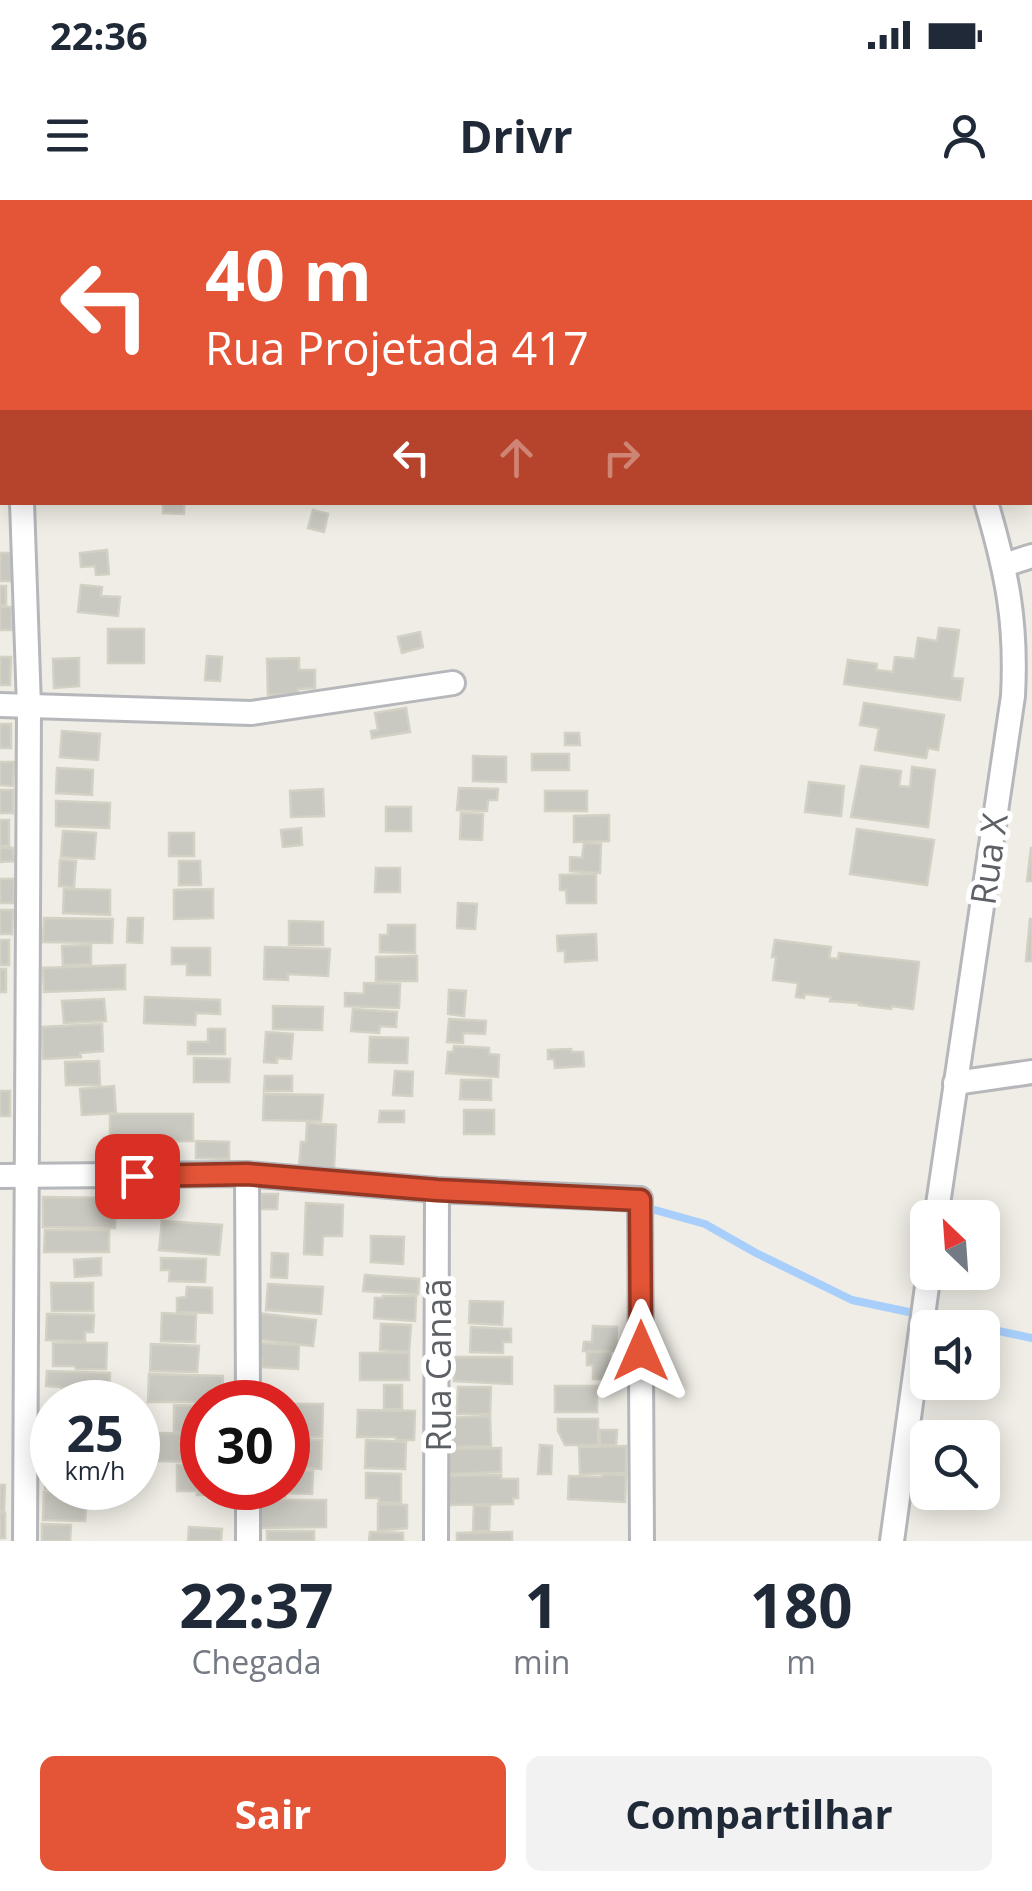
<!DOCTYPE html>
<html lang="pt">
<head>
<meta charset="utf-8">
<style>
	body { margin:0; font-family:"Open Sans",sans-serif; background:#f2f2f3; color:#1f2937; height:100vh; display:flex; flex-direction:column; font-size:38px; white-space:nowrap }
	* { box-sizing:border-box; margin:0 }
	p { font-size:32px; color:#747a83 }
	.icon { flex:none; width:55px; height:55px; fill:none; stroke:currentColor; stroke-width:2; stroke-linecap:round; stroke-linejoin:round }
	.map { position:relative; height:1341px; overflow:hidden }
	.panel { display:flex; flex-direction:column; background:#fff; flex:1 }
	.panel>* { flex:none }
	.guide { position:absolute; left:0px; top:0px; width:1032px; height:305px; box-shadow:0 5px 25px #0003; background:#e45436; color:#fff; overflow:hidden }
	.needle { width:65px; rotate:335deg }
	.buttons { position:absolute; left:910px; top:1000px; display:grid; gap:20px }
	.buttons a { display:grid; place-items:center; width:90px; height:90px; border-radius:15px; background:#fff; box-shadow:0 5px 25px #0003; font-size:50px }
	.speed { position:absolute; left:30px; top:1180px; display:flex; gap:20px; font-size:50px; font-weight:700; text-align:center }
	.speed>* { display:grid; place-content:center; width:130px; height:130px; border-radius:50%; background:#fff; box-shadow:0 5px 25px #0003; line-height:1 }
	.speed small { font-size:25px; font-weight:400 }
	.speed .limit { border:15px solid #d22; background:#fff; color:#111 }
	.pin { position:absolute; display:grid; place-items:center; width:85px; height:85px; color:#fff; margin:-42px; border-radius:20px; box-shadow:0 5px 15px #0006 }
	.me { position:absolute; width:110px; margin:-55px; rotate:0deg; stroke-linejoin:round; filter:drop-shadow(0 0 8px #0008) }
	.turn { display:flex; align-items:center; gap:35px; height:210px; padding:0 40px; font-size:45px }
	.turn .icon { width:130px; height:130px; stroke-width:2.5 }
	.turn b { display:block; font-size:70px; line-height:85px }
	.lanes { display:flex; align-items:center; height:95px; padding:0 40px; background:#0003; justify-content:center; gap:50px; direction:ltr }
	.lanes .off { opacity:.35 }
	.eta { display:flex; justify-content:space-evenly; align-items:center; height:170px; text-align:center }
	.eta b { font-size:60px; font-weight:700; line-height:70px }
	.cta { display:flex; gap:20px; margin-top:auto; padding:20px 40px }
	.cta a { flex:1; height:115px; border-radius:15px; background:#e45436; color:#fff; font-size:40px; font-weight:700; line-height:115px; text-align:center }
	.cta a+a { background:#f2f2f3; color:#1f2937 }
	.status { display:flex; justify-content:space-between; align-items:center; height:70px; padding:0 50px; background:#fff; direction:ltr }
	.status svg { height:28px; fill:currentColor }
	header { display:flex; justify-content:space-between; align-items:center; height:130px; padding:0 40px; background:#fff; font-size:45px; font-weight:700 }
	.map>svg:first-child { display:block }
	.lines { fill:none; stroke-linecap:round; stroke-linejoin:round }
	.stream { stroke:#a8cffc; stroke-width:8 }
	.building { fill:#cac9c1; stroke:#d3d0c4; stroke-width:2.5 }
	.street-casing { stroke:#b5b7bb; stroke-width:28 }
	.street { stroke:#fff; stroke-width:22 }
	.route-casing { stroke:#943723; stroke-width:25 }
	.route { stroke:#e45436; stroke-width:18 }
	.labels { text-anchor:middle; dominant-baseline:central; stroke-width:10; stroke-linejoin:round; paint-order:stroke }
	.street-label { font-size:35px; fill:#5d6065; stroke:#fff }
</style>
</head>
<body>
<div class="status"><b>22:36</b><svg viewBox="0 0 49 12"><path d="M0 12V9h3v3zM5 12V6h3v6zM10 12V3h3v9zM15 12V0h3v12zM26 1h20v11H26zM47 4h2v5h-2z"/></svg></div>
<header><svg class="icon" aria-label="menu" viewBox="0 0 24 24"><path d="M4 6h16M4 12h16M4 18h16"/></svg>Drivr<svg class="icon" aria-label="person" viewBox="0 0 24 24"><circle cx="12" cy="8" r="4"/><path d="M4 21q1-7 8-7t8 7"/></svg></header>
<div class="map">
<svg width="1032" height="1341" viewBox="0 0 1032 1341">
	<rect width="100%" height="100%" fill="#efede5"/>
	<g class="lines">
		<path class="stream" d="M655,1010l50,14 51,29 96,47 180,38"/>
	</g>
	<g class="building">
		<path d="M1029,0l3,7v45l-2,1v-51h-14z"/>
		<path d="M1032,127v49h-2v-48z"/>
		<rect x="1030" y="191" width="2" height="49"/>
		<path d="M163,302h21v12l-21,-1z"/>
		<path d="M313,310l15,4 -4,18 -16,-4z"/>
		<path d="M107,350l2,24 -13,1 -1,-9 -14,1 -1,-14z"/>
		<path d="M0,353h11l1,28h-12z"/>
		<path d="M81,385l21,2 -1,9 19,1 -2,19 -40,-4z"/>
		<rect x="0" y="386" width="6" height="19"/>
		<rect x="0" y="407" width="12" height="23"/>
		<path d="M939,428l20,2 -7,48 11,1 -3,21 -116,-16 4,-24 29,4 -1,6 17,2 2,-15 20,2 3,-21 19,3z"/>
		<rect x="108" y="429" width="36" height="34"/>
		<path d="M420,432l3,15 -21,6 -4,-16z"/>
		<path d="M207,456l15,1 -2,24 -15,-1z"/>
		<path d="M0,457h11l-1,28h-10z"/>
		<path d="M79,458v28l-25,2 -1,-29z"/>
		<path d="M299,458v12h16v18l-17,1v5l-30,1 -1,-36z"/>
		<path d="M864,503l80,12 -6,35 -10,-2 -2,10 -51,-8 4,-22 -19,-3z"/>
		<path d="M406,508l4,24 -38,6 -1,-7 7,-1 -3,-17z"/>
		<rect x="0" y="524" width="11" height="24"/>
		<path d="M62,531l38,3 -2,26 -38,-3z"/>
		<path d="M565,533h14l1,12h-15z"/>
		<rect x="532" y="554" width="37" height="16"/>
		<path d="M473,556l33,1v25l-33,-1z"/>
		<path d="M0,562h14l-1,24 -13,-1z"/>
		<path d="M861,566l40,5 -2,15 11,1 2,-20 23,3 -7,57 -77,-10z"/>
		<path d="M57,568l36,2 -1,25 -36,-2z"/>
		<path d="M809,582l35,4 -3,30 -36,-4z"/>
		<path d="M459,588l39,1 -1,11h-9l-1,11 -30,-1z"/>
		<path d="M323,589l1,27 -33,1 -1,-26z"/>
		<rect x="0" y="590" width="13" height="23"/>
		<rect x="545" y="591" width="42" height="20"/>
		<path d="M56,601l54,2 -1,25 -53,-2z"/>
		<rect x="386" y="607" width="25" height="24"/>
		<path d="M461,613l22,1 -1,26 -22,-1z"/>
		<path d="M609,615v26l-35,1v-26z"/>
		<rect x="0" y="620" width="9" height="26"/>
		<path d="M301,628l1,17 -19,2 -2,-17z"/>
		<path d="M857,629l77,11 -7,45 -77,-11z"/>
		<path d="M63,631l33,2 -2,26 -33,-2z"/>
		<rect x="169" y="633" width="25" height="23"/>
		<path d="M584,643l17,1 -1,29 -30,-2v-14l12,1z"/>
		<path d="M0,648h13l1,13 -14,1z"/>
		<path d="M1031,648h1v33h-5z"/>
		<path d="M60,660l16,1 -2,26 -15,-1z"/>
		<path d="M179,661h21l1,24h-22z"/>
		<path d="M376,668h24v24h-25z"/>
		<path d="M596,674v29h-29l-1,-13h-6v-15z"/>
		<rect x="0" y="679" width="14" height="24"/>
		<path d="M64,689l46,1v25l-47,-2z"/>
		<path d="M213,689v29l-39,1v-29z"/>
		<path d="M458,703l19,1 -2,25 -18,-1z"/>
		<path d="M0,710h13l-1,24h-12z"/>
		<path d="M44,718l69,1 -1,24 -69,-1z"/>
		<path d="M128,718h15l-1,25 -15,-1z"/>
		<path d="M1030,719h2v42h-6z"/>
		<path d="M289,721l34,1v23h-34z"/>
		<path d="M388,725h27v28l-35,-1v-17h8z"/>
		<path d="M596,734l1,26 -32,2v-11h-7l-1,-15z"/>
		<rect x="0" y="740" width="9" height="25"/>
		<path d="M775,740l56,7 -2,11 9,1 1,-6 80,9 -6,47 -21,-3 -1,3 -32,-4 1,-2 -30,-2 1,-4 -26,-3 -1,4 -8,-1 2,-14 -25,-3 3,-23h-4z"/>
		<path d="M91,745v19l-28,1 -1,-19z"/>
		<path d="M265,747l65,2 -2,27 -40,-2v6l-24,-1z"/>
		<path d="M172,748h38v27h-23v-11h-15z"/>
		<path d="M417,756v25h-41v-24z"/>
		<path d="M125,765v24l-81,3 -1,-24z"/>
		<rect x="0" y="769" width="6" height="23"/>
		<path d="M364,783l36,1 -1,24 -54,-2v-13l19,1z"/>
		<path d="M449,790l17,1 -2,25 -16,-2z"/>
		<path d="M145,797l75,3v14l-24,-1 -1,12 -51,-2z"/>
		<path d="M104,799l2,22 -42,2 -2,-22z"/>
		<path d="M273,806l50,1 -1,23 -49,-1z"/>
		<path d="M353,809l44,3 -1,15 -16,-1 -1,7 -28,-2z"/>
		<path d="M449,819l37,2 -1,13 -22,-1v10l-16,-1z"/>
		<path d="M102,824l1,27 -23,2 1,4 -38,2 -1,-32z"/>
		<path d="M208,829h17v25h-37v-12h20z"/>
		<path d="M266,832l27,2 -2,25 -14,-1v5l-13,-1z"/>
		<path d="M370,837l38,1 -1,25 -38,-1z"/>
		<path d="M454,846l35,2v6l10,1 -1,22 -52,-4 2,-21h5z"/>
		<path d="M571,849l1,3h11l1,14 -29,2 -1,-9h-6v-9z"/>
		<path d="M194,858l36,1 -1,23h-35z"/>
		<path d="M99,861l1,24h-34l-1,-23z"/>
		<path d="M395,871l18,1 -1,24 -19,-1z"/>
		<path d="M265,876h27v15h-28z"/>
		<path d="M461,880h30v20l-31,-1z"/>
		<path d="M114,886l2,27 -34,2 -2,-26z"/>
		<rect x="0" y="891" width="10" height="25"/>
		<path d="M264,894l59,1 -2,26 -58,-1z"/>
		<rect x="464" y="910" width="30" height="24"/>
		<path d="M380,911h24v11h-25z"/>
		<path d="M110,914h83v27l-83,1z"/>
		<path d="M307,923l29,2 -2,43 -35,-1 2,-25h5z"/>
		<path d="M196,941l33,1v17l-33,-1z"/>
		<path d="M261,994h17l-1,15h-16z"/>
		<path d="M43,997l73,1 -1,30 -72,-1z"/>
		<path d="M306,1003l37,2 -1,31h-19l-1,19 -18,-1z"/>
		<path d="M162,1021l60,4 -3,30 -60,-5z"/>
		<path d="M45,1030h64v22h-65z"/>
		<path d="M371,1036l33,1 -1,27 -32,-2z"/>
		<path d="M272,1053l16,1 -1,24 -16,-1z"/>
		<path d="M101,1058v17l-26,2 -1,-17z"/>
		<path d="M161,1058l45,1 -1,23 -36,-1 1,-11h-9z"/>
		<path d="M365,1075l54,4 -1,15 -55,-3z"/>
		<path d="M51,1083h42v28h-41z"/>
		<path d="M268,1084l55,3 -2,27 -55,-4z"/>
		<path d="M187,1087l25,1v25l-35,-1v-14l9,-1z"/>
		<path d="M383,1096h33l-1,25 -41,-3 1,-20h8z"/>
		<path d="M470,1101l33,1 -1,23 -33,-2z"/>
		<path d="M162,1113l34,2 -1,27 -34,-1z"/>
		<path d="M257,1113l59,7 -3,26 -59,-7z"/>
		<path d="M47,1114l47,1 -1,17h-8v9l-39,-1z"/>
		<path d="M381,1124l30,1 -2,27 -29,-2z"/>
		<path d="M593,1126l24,1 -1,24h-33l1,-9h8z"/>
		<path d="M471,1127l40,2v13h-8v11l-33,-1z"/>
		<path d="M53,1143h54l-1,26h-30l-1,-3h-22z"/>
		<path d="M258,1143l41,2 -1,24 -37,-2 1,-8 -5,-1z"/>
		<path d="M151,1144l48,2 -2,26 -47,-1z"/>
		<path d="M587,1152h23v27h-17v-14h-6z"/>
		<rect x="360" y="1153" width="49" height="27"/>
		<path d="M454,1157h58v27l-58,-3z"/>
		<path d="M47,1171l63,2 -1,27 -47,-2v-11l-16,-1z"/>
		<path d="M149,1174l74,2 -1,26h-74z"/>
		<rect x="384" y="1185" width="18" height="24"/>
		<rect x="555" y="1186" width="42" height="26"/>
		<path d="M458,1187h33l-1,27h-33z"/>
		<rect x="48" y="1203" width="4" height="27"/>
		<path d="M288,1204h35l-1,33 -34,-1z"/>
		<path d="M174,1205l28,1v26h-28z"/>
		<path d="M358,1210l57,1 -1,29h-18v-3h-39z"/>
		<path d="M490,1216l1,30 -44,1 -1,-29z"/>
		<path d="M558,1219h40v26h-33l-7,-14z"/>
		<path d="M600,1230h17l-1,15h-16z"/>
		<rect x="37" y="1232" width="15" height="27"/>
		<path d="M159,1233l43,1v28l-44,-1z"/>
		<path d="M288,1239l34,1 -1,29 -33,-2z"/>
		<path d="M366,1240l40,2 -1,27 -40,-1z"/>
		<path d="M540,1245l12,1 -1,28h-13z"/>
		<path d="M626,1246v27l-46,1 -1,-27z"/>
		<path d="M501,1248v24l-54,2v-25z"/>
		<path d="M46,1261h6v27h37v2l-44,-1z"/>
		<path d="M177,1265h25v23h25v7h-30v-4h-20z"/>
		<path d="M288,1270l25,1 -1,23 -27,-1v4l-27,-1v-8h30z"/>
		<path d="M366,1273l35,1v29l-22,-1v-4h-13z"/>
		<path d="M602,1274l24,1 -1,27 -57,-3 1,-23 33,1z"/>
		<path d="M501,1275v4h17v19h-5v6l-67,1v-29z"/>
		<path d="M0,1285h5l-1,26h-4z"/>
		<path d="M44,1292l55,2v15l-13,-1 -1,13 -42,-1z"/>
		<path d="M258,1300h68v27l-68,1z"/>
		<path d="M378,1304l29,1v23l-29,3z"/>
		<path d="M474,1305l16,1 -1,25h-16z"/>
		<rect x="0" y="1313" width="5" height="25"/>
		<path d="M42,1324l29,1 -1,16h-28z"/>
		<path d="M189,1327l33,2 -1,12h-33z"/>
		<rect x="267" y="1331" width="47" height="10"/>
		<path d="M370,1332l33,1v8h-34z"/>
		<path d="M512,1332v9h-55v-8z"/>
	</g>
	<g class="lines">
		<defs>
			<g id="street">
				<path d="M897,0v2"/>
				<path d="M0,61l2,2"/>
				<path d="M22,302l7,205 -4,834"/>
				<path d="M1004,365l28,-9"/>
				<path d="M0,505l251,8 202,-30"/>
				<path d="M955,883l77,-11"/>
				<path d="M247,974l1,228"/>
				<path d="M0,976l247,-2 190,16 203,9 2,342"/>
				<path d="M936,1018l77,-522c4,-74 -6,-123 -27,-194"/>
				<path d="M248,1288v53"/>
				<path d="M436,1341l1,-351"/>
				<path d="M892,1341l37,-269"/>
			</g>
		</defs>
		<use href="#street" class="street-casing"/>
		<use href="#street" class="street"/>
	</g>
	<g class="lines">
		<defs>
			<path id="route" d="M137,976l110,-2 190,16 203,10 1,151"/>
		</defs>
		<use href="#route" class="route-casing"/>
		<use href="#route" class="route"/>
	</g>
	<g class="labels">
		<g class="street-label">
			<text transform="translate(988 659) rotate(-82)">Rua X</text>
			<text transform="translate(437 1165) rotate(-90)">Rua Canaã</text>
		</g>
	</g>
</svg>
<div class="buttons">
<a><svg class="needle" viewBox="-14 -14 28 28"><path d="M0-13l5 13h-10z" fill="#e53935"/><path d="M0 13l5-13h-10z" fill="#747a83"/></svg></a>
<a><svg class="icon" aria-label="sound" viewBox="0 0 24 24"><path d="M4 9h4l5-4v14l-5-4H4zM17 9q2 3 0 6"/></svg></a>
<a><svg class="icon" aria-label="search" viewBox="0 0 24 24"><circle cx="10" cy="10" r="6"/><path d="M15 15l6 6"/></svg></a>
</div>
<div class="speed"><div>25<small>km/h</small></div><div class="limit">30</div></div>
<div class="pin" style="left:137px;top:976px;background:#d93025"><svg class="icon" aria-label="arrive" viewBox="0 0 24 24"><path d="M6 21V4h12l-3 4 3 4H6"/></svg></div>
<svg class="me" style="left:641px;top:1151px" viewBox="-20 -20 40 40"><path d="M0-17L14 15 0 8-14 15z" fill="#e45436" stroke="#fff" stroke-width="4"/></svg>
<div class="guide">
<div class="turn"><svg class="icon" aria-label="left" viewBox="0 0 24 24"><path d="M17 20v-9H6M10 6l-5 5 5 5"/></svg><div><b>40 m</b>Rua Projetada 417</div></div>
<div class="lanes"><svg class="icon" aria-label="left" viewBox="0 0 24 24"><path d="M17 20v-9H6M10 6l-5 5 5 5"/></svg><svg class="icon off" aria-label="ahead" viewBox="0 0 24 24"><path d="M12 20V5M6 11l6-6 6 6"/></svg><svg class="icon off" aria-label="right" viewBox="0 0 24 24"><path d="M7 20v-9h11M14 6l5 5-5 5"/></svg></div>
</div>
</div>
<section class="panel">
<div class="eta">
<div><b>22:37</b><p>Chegada</p></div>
<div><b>1</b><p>min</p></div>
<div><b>180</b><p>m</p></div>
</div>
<div class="cta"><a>Sair</a><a>Compartilhar</a></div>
</section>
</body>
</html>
